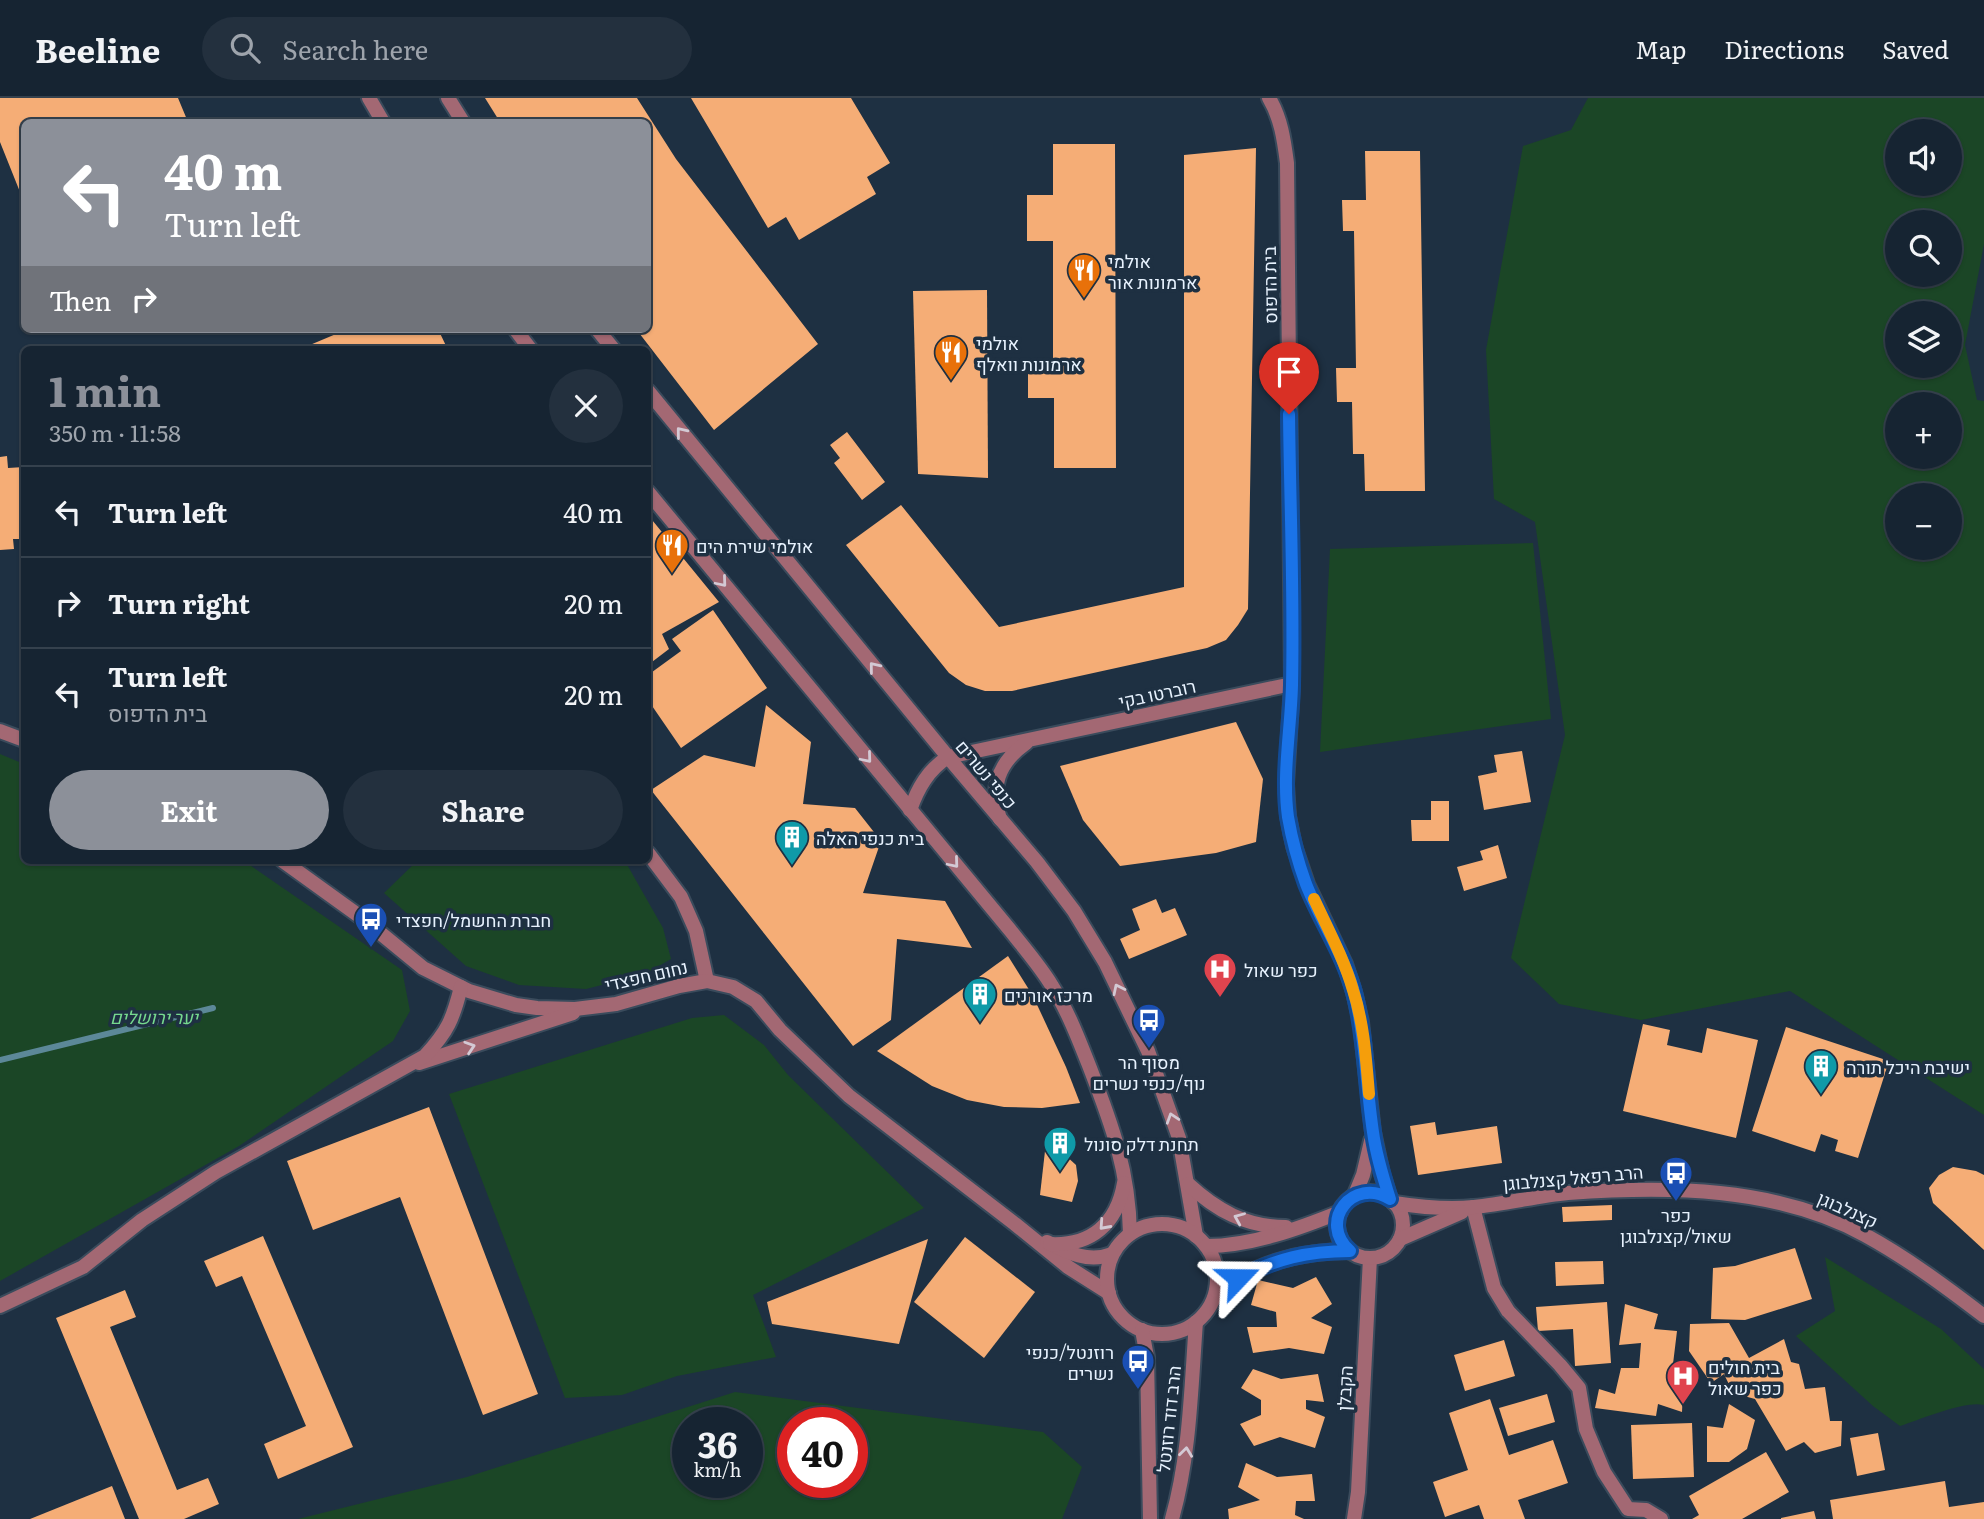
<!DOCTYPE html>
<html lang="en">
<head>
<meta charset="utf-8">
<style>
	body { margin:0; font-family:Literata,Heebo,serif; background:#23303e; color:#f1f3f6; height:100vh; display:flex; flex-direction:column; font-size:26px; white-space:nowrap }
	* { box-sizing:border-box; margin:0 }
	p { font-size:23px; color:#9ea4ac }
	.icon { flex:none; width:38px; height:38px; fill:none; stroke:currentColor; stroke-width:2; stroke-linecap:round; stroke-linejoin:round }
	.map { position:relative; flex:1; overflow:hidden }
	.details { position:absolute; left:21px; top:248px; width:630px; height:518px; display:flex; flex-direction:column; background:#162432; border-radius:10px; box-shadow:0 2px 5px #0004,0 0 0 2px #35414d }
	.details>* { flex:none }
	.hud { position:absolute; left:21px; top:21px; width:630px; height:214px; border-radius:10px; box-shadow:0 2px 5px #0004,0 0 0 2px #35414d; background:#8c9099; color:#fff; overflow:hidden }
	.buttons { position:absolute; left:1885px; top:21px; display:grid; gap:14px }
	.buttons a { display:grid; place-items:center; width:77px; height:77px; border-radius:50%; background:#162432; box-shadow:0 2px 5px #0004,0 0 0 2px #35414d; font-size:35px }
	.speed { position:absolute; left:672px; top:1309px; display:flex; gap:14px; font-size:35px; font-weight:700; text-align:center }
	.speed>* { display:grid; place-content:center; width:91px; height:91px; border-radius:50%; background:#162432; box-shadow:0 2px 5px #0004,0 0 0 2px #35414d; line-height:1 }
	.speed small { font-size:18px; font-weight:400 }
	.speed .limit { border:10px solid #d22; background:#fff; color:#111 }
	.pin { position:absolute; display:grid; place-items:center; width:60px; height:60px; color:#fff; margin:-72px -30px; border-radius:50% 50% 50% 0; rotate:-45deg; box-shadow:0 0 7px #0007 }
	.pin .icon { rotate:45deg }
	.me { position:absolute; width:77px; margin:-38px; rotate:67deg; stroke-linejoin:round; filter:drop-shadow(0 0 5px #0008) }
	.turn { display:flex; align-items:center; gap:24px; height:147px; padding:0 28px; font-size:32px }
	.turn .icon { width:91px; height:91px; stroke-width:2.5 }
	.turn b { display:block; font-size:49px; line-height:60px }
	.then { display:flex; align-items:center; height:66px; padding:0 28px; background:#0003; gap:14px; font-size:26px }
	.round { display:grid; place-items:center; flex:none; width:74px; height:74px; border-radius:37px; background:#23303e }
	.summary { display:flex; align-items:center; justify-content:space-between; height:119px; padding:0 28px }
	h1 { font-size:42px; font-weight:700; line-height:52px; color:#8c9099 }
	.primary-button { display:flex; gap:14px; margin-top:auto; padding:14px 28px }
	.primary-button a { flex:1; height:80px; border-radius:42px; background:#8c9099; color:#fff; font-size:28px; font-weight:700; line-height:80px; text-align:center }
	.primary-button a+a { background:#23303e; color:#f1f3f6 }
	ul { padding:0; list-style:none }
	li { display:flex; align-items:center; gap:21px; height:91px; padding:0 28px; border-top:2px solid #35414d }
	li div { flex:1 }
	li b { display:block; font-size:26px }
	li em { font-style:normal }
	header { display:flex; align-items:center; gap:42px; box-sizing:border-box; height:98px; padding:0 35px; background:#162432; border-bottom:2px solid #35414d }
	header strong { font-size:33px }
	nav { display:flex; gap:38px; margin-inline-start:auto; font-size:24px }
	.search { width:490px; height:63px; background:#23303e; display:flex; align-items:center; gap:18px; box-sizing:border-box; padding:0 24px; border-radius:38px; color:#9ea4ac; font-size:26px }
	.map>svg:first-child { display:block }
	.green { fill:#1b4626; fill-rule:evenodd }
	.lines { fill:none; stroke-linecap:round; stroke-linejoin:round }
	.stream { stroke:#5c8898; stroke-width:6 }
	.building { fill:#f5ad76 }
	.minor-casing { stroke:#3a4b5c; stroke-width:18 }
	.tertiary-casing { stroke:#3a4b5c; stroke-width:18 }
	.minor { stroke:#a36873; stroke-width:14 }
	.tertiary { stroke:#a36873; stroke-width:14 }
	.oneway { stroke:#d3c9d4 }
	.route-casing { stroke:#114b97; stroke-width:18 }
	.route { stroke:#1a73e8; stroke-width:12 }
	.slow { stroke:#f59e0b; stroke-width:12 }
	.labels { text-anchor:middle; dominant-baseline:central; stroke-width:7; stroke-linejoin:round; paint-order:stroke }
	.poi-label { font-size:18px; fill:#e7f2fe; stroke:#1e3042; text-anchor:start }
	.street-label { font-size:18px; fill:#e7f2fe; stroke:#1e3042 }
	.park-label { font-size:18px; font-style:italic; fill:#76d98e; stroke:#1e3042 }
</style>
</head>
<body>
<header>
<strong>Beeline</strong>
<div class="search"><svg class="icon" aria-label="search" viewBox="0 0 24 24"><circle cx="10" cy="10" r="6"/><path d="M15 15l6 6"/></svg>Search here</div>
<nav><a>Map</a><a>Directions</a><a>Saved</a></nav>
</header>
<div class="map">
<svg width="1984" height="1421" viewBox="0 0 1984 1421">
	<rect width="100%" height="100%" fill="#1e3042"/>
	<g class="green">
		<path d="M1588,0h396v146l-19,101 12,55 7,1v714l-194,-124 -149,29 -82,-16 -48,-46 54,-223 -30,-213 -41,-23 -8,-149 37,-204 48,-16zM1897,33h53v53h-53zM1897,124h53v53h-53zM1897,215h53v53h-53zM1897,306h53v53h-53zM1897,397h53v53h-53z"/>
		<path d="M1533,445l18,176 -231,33 10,-203z"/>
		<path d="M0,656l24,10v97h220l158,109 8,41 -17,30 -154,105 -239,135z"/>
		<path d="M417,763h208l38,67 8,31 -26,15 -59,15 -67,-4 -53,-19 -82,-73z"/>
		<path d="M724,917l40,30 24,30 136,133 -171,87 23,62 -99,19 -55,19 -57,3 -116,-304 243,-76z"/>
		<path d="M1825,1159l116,72 43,40v36c-19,-5 -65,15 -84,21l-27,-20 -77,-70 39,-25z"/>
		<path d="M735,1294l308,40 39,35 -20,52h-764l169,-42zM688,1325h59v59h-59zM793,1325h59v59h-59z"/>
	</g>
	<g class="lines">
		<path class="stream" d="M0,962l213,-52"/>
	</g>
	<g class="building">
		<path d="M0,0h178l10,24h-164v80l-24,-60z"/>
		<path d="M485,0h152l39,61 142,185 -104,86 -78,-101h12v-207h-148z"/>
		<path d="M691,0h160l39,65 -23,14 9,17 -77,46 -13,-23 -18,11z"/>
		<path d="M1053,46h62l1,324h-62v-70h-26v-39h25v-118h-26v-46h26z"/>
		<path d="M1256,50l-8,461 -10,16 -12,15 -19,8 -195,43h-27l-19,-6 -17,-12 -103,-128 55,-40 98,122 185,-40v-432z"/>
		<path d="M1365,53h55l5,340h-60l-1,-37h-11l-1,-52h-15l-1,-34h20l-2,-137h-11l-1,-31h24z"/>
		<path d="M987,192l1,188 -70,-4 -5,-183z"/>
		<path d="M334,231h104l10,21h-150l38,-16z"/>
		<path d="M847,334l38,50 -23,18 -28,-37 6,-5 -10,-13z"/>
		<path d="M7,358l1,12 16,-1v72h-11l1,10 -14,1v-93z"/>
		<path d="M648,417l71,87 -57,32 7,15 -21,16z"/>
		<path d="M713,512l54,78 -86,60 -33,-48v-25l33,-24 -9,-12z"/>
		<path d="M766,607l45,37 -8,62 52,4 26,33 -18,52 82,8 27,47 -75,-9 -6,81 -38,26 -202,-256 53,-35 51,12z"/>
		<path d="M1236,624l27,57 -7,63 -40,11 -96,13 -37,-46 -23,-54z"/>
		<path d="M1522,653l9,51 -47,8 -6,-34 19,-4 -3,-17z"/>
		<path d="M1431,703h18v40h-37l-1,-21h20z"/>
		<path d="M1498,747l9,33 -43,13 -7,-24 26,-7 -3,-9z"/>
		<path d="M1156,801l6,14 13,-5 12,27 -58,24 -9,-20 20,-9 -8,-21z"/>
		<path d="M1008,858l25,40 33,71 14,36 -38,5 -38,-1 -37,-7 -35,-14 -55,-35z"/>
		<path d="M1643,926l27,6 -3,15 35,8 5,-25 51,12 -22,98 -113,-27z"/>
		<path d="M1786,929l103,34 -31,97 -23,-7 3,-11 -17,-6 -6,18 -63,-21z"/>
		<path d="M429,1009l109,287 -55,21 -83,-218 -87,33 -26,-69z"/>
		<path d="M1435,1024l2,13 60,-9 5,37 -84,12 -8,-49z"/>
		<path d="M1045,1053l19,3 12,11 2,16 -6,21 -32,-7z"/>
		<path d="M1953,1069l23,4 8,4v75l-51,-47 -4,-15 10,-13z"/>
		<path d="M1612,1107v15l-49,2 -1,-15z"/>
		<path d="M263,1138l90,211 -75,32 -14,-35 42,-18 -64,-150 -26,11 -12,-26z"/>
		<path d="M965,1139l70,55 -51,66 -70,-56z"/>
		<path d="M928,1141l-29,105 -127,-20 -5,-22z"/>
		<path d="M1795,1150l17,51 -67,21 -34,-1 2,-51 22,-2z"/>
		<path d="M1603,1163l1,23 -48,2 -1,-24z"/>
		<path d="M1316,1179l16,27 -21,14 21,9 -8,27 -35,-6 -36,5 -6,-26h30l-1,-15 -25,-7 7,-25 35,8z"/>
		<path d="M125,1192l11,27 -26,10 67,163 31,-12 11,26 -35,15h-45l-83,-201z"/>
		<path d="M1607,1204l4,61 -36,3 -2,-37 -35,2 -2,-24z"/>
		<path d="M1625,1206l33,10 -4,15 23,2 -4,33 11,4 -2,44 -24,-8 -2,12 -61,-8 4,-19 16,5 6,-26h18l2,-25 -22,2z"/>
		<path d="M1729,1225l20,35 35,-19 7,23 8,2 6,25 20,-2 5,34h12l-1,25 -26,7 -11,-11 -18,9 -31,-52 -22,-6 -9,-19 -13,9 -22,-32 1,-27z"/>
		<path d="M1504,1242l11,36 -50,15 -11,-36z"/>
		<path d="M1253,1271l28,10 37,-5 6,28 -18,-2v9l19,8 -10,31 -35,-11 -26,9 -14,-22 21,-9v-15l-20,-12z"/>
		<path d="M1547,1296l8,28 -47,14 -9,-28z"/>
		<path d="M1490,1301l19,56 44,-15 15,43 -50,17 7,19h-41l-5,-14 -34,12 -12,-35 35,-12 -19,-57z"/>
		<path d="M1729,1306l26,16 -8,29 -18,13h-22v-36l16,2z"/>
		<path d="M1692,1325l2,54 -61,2 -2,-54z"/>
		<path d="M1878,1335l7,37 -28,6 -7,-38z"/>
		<path d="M1766,1354l23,40 -47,27h-50l7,-4 -10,-19z"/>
		<path d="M1246,1365l31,14 35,-3 3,27h-19l-1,14 9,4h-75l-1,-10 32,-9 -22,-13z"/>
		<path d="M1945,1383l4,26 35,-5v17h-151l-3,-19z"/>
		<path d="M112,1388l13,33h-95z"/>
		<path d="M1814,1413l2,8h-35v-1z"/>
	</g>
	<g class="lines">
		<defs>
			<g id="minor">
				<path d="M0,633l24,9"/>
				<path d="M910,712c8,-22 18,-40 38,-53l344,-73"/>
				<path d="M1000,721c-10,-32 -2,-56 26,-76"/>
				<path d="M648,755l33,44 15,34 11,50"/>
				<path d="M283,763l79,57 61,50 46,23 47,14 21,3 38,1 41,-5 63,-18 28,-5 26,6 23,14 24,29 69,66 166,128 53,43 41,26"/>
				<path d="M419,965l154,-50"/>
				<path d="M1473,1109l21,81 14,23 52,54 19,23 7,41 18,43 24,37 18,1 15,9"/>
				<path d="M1047,1144c21,11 42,21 65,12"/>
				<path d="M0,1208l83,-39 59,-47 74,-48 209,-116c23,-25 28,-37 36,-69"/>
				<path d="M1354,1421l4,-27 12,-234"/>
			</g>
			<g id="tertiary">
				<path d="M369,0l14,24"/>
				<path d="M448,0l15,24"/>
				<path d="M1269,0c12,20 15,42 18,65l5,521 -6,100 2,32 6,30 13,38 38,80 9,28 7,30 12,110 9,42 8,25"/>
				<path d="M515,231l16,21"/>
				<path d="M597,231l17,21"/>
				<path d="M648,293l300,366 89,105 37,49 31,51 43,89 31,87 17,98"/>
				<path d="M648,394l362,438c14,18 30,36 42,56 16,25 27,54 38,82 22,57 39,103 40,166"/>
				<path d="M1188,1086c28,26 58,43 98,43"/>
				<circle cx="1370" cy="1127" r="33"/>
				<path d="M1354,1099l9,-22 8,-34"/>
				<path d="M1394,1105c26,4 53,7 80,4 31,-3 63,-11 94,-14 99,-7 207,-7 297,42 42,23 81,52 119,81"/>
				<circle cx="1162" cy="1181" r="55"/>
				<path d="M1400,1141l62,-27"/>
				<path d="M1050,1146c41,2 67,-20 74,-61"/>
				<path d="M1206,1148c45,0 92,-17 134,-34"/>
				<path d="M1216,1193c43,-28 82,-40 134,-40"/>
				<path d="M1142,1232l5,27 3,162"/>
				<path d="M1172,1421c18,-64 19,-131 24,-197"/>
			</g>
		</defs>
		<use href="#minor" class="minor-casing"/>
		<use href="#tertiary" class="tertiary-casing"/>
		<use href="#minor" class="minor"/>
		<use href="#tertiary" class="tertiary"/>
	</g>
	<defs><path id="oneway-chevron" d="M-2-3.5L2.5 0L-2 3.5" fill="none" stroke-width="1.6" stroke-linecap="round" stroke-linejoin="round" transform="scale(1.75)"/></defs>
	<g class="oneway">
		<use href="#oneway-chevron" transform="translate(681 334) rotate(-129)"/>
		<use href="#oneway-chevron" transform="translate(722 484) rotate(50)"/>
		<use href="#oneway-chevron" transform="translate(874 569) rotate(-129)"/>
		<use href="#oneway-chevron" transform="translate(867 660) rotate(50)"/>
		<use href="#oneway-chevron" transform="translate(954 765) rotate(50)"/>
		<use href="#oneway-chevron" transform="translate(1118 891) rotate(-116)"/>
		<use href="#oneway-chevron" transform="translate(470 949) rotate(-18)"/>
		<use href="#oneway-chevron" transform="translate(1172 1020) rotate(-108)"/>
		<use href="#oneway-chevron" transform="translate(1239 1120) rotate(-157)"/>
		<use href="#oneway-chevron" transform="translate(1104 1127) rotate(132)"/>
		<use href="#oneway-chevron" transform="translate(1186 1354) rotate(-83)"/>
	</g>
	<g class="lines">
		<defs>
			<path id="route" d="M1238,1180c38,-19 69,-27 112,-27 -33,-29 3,-75 40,-52 -7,-22 -14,-44 -17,-67 -7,-46 -7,-91 -18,-136 -10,-40 -34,-74 -49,-112 -8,-22 -14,-44 -18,-67 -6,-44 3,-89 4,-132 2,-91 -2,-181 -3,-271"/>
		</defs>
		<use href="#route" class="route-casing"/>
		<use href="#route" class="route"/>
		<path class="slow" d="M1314,801c14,30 30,60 39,91 11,34 13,69 16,104"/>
	</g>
	<defs>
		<symbol id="restaurant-pin" viewBox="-11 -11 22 30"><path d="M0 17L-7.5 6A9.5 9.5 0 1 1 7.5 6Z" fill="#e8710a" stroke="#1e3042"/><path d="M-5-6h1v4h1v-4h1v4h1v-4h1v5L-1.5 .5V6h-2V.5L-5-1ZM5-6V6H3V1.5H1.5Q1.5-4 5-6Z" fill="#fff"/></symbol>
		<symbol id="building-pin" viewBox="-11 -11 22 30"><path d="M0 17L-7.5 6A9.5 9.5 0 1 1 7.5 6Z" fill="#0f9aa8" stroke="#1e3042"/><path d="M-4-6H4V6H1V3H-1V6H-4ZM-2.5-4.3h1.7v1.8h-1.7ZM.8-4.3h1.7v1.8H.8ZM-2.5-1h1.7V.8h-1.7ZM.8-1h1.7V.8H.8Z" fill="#fff"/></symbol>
		<symbol id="bus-pin" viewBox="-11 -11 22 30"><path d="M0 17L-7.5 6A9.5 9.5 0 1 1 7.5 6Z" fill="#1a4fb4" stroke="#1e3042"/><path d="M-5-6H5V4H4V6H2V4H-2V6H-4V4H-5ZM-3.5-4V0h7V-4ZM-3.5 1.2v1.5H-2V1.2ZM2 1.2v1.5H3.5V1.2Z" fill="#fff"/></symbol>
		<symbol id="hospital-pin" viewBox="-11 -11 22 30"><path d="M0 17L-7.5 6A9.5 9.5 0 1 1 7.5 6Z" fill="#e0444e" stroke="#1e3042"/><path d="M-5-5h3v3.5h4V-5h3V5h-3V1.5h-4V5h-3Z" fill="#fff"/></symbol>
	</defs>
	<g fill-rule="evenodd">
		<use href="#restaurant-pin" x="1065" y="153" width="38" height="52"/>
		<use href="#restaurant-pin" x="932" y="235" width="38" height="52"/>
		<use href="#restaurant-pin" x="653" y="428" width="38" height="52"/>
		<use href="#building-pin" x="773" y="720" width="38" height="52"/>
		<use href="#bus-pin" x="352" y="802" width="38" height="52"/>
		<use href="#hospital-pin" x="1201" y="852" width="38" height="52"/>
		<use href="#building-pin" x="961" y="877" width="38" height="52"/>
		<use href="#bus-pin" x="1130" y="903" width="38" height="52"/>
		<use href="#building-pin" x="1802" y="949" width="38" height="52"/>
		<use href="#building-pin" x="1041" y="1026" width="38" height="52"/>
		<use href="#bus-pin" x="1657" y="1056" width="38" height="52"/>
		<use href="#bus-pin" x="1119" y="1244" width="38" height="52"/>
		<use href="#hospital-pin" x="1664" y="1259" width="38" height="52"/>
	</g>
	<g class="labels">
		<g class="poi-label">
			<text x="1108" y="162">אולמי<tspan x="1108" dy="21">ארמונות אור</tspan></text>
			<text x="976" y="244">אולמי<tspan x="976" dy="21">ארמונות וואלף</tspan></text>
			<text x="696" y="447">אולמי שירת הים</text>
			<text x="816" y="739">בית כנפי האלה</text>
			<text x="396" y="821">חברת החשמל/חפצדי</text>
			<text x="1244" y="871">כפר שאול</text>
			<text x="1004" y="896">מרכז אורנים</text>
			<text x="1149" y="963" text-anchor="middle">מסוף הר<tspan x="1149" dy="21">נוף/כנפי נשרים</tspan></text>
			<text x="1846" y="968">ישיבת היכל תורה</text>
			<text x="1084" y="1045">תחנת דלק סונול</text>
			<text x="1676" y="1116" text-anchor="middle">כפר<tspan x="1676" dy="21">שאול/קצנלבוגן</tspan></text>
			<text x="1114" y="1253" text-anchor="end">רוזנטל/כנפי<tspan x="1114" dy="21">נשרים</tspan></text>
			<text x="1708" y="1268">בית חולים<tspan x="1708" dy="21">כפר שאול</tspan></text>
		</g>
		<g class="street-label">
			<text transform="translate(1269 187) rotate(-91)">בית הדפוס</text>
			<text transform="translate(1157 595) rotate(-12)">רוברטו בקי</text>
			<text transform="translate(987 676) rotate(50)">כנפי נשרים</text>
			<text transform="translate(646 877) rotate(-13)">נחום חפצדי</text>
			<text transform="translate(1573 1079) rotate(-5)">הרב רפאל קצנלבוגן</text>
			<text transform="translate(1848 1111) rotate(24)">קצנלבוגן</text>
			<text transform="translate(1344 1290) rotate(-87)">הקבלן</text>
			<text transform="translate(1168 1321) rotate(-84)">הרב דוד רוזנטל</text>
		</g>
		<g class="park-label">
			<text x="154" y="918">יער ירושלים</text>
		</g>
	</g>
</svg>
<div class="buttons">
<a><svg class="icon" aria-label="sound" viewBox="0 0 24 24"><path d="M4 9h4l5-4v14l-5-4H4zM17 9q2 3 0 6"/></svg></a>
<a><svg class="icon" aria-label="search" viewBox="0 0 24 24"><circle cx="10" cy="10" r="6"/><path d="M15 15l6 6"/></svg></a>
<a><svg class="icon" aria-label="layers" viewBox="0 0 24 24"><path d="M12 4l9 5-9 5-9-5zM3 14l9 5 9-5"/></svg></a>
<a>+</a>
<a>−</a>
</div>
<div class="speed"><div>36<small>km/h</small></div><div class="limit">40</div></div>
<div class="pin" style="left:1289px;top:316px;background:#d93025"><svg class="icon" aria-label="arrive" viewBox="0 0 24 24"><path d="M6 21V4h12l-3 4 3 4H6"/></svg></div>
<svg class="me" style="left:1238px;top:1180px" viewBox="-20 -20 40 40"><path d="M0-17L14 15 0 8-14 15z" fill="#1a73e8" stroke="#fff" stroke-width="4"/></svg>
<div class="hud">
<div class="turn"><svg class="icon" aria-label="left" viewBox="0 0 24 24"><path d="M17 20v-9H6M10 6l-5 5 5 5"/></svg><div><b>40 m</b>Turn left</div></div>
<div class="then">Then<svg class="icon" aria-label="right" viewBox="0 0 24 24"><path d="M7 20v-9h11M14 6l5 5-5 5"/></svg></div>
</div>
<section class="details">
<div class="summary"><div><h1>1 min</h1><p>350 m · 11:58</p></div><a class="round"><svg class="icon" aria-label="close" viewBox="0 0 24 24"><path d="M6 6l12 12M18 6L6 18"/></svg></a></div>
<ul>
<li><svg class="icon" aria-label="left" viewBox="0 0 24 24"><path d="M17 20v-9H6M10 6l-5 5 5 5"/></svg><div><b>Turn left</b></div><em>40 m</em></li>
<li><svg class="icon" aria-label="right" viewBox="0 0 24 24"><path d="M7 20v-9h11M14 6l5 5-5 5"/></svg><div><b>Turn right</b></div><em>20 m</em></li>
<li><svg class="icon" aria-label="left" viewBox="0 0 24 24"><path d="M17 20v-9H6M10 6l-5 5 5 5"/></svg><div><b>Turn left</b><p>בית הדפוס</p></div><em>20 m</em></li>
</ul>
<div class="primary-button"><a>Exit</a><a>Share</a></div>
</section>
</div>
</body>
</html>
